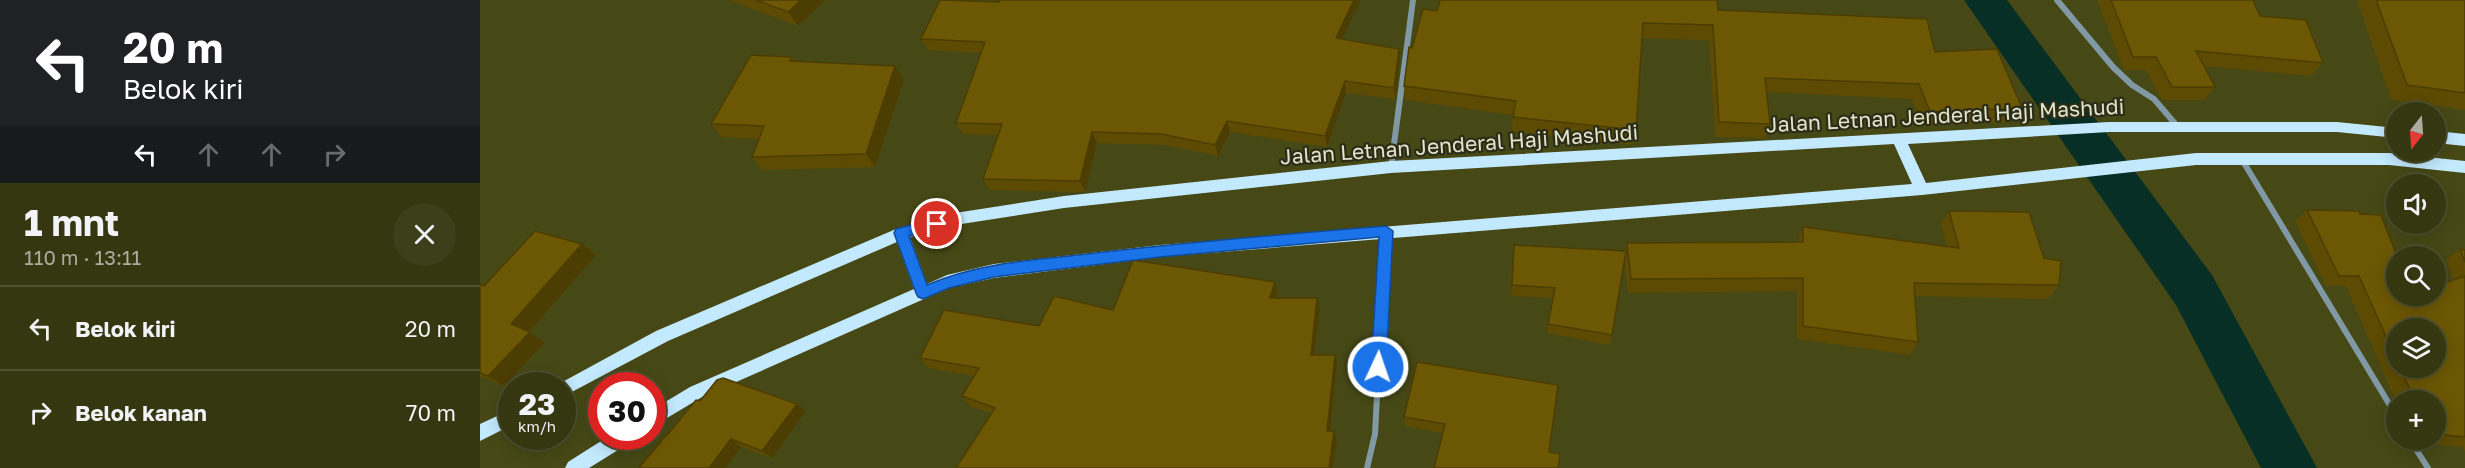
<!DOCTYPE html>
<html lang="id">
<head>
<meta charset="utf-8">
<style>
	body { margin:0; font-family:"Golos Text",sans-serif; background:#3c3f19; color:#f1f3f6; height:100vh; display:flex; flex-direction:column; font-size:22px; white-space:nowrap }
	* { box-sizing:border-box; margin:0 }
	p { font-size:20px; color:#a9ac9f }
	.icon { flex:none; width:33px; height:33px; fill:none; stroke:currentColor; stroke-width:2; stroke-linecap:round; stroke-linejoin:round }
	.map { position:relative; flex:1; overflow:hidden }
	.details { display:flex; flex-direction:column; background:#343710; width:480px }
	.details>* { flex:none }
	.top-card { background:#202124; color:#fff; overflow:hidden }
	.needle { width:39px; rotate:197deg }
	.buttons { position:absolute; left:1906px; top:102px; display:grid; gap:12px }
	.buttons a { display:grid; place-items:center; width:60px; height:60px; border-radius:50%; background:#343710; box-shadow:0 3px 15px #0003,0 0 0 2px #4e5130; font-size:30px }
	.speed { position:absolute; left:18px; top:372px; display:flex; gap:12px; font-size:30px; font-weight:700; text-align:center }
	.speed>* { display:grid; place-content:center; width:78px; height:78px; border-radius:50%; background:#343710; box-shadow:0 3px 15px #0003,0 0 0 2px #4e5130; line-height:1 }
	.speed small { font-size:15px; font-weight:400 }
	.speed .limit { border:9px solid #d22; background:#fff; color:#111 }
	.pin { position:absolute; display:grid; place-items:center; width:51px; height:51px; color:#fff; margin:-26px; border:3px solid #fff; border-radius:50%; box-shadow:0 2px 6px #0007 }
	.me { position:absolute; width:66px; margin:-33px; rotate:3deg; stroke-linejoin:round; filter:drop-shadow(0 0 4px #0008) }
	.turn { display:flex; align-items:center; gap:21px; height:126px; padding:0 24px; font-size:27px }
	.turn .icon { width:78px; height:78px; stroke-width:2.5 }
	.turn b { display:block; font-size:42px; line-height:51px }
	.lanes { display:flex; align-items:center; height:57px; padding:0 24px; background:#0003; justify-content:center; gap:30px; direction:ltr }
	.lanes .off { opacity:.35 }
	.round { display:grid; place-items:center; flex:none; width:63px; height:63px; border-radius:32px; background:#3c3f19 }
	.overview { display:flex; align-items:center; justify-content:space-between; height:102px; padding:0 24px }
	h1 { font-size:36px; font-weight:700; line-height:45px }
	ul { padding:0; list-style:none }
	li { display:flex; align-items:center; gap:18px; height:84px; padding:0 24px; border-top:2px solid #4e5130 }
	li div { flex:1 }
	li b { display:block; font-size:22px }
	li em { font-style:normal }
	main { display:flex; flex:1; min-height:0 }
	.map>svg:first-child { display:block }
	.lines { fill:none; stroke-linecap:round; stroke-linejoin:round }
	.canal { fill:#082f25; fill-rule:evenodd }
	.minor { stroke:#8199a5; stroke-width:6 }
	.primary { fill:#c3e9fe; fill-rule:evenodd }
	.wall { fill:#5d4b03; fill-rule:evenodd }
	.shaded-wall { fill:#4c3d03 }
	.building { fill:#6c5704; stroke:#4c3d03; stroke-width:1.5 }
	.route { fill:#1a73e8; stroke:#114b97; stroke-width:1.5 }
	.labels { text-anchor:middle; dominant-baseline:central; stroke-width:4.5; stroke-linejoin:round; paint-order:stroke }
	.street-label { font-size:21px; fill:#e1e4c9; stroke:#2c2d18 }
</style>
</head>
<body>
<main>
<section class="details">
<div class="top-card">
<div class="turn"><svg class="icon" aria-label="left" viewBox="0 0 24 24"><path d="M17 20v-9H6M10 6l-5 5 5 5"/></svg><div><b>20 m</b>Belok kiri</div></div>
<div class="lanes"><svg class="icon" aria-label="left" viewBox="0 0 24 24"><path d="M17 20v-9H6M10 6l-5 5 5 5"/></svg><svg class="icon off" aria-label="ahead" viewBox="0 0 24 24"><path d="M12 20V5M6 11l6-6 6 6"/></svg><svg class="icon off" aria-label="ahead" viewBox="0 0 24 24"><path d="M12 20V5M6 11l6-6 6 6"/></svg><svg class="icon off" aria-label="right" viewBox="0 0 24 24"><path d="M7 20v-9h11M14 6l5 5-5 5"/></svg></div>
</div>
<div class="overview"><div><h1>1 mnt</h1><p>110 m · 13:11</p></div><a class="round"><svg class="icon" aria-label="close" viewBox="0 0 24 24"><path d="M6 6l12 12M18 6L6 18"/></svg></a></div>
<ul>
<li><svg class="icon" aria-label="left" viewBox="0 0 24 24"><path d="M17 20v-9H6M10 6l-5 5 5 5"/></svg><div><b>Belok kiri</b></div><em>20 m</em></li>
<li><svg class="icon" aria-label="right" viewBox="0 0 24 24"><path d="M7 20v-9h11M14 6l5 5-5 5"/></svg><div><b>Belok kanan</b></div><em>70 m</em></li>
</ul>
</section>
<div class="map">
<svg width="1985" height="468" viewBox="0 0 1985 468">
	<rect width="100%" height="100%" fill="#464915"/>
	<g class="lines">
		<path class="canal" d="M1484,0h43l205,275 105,193h-56l-85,-163z"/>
		<g class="minor">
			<path d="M1577,0l56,67 19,18 22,14 24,28"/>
			<path d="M1761,158l156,259"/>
			<path d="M911,167l22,-167"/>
			<path d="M1930,440l18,28"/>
			<path d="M887,468l8,-34 11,-201"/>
		</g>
		<g class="primary">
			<path d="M1629,122h228l60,6v10l-60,-6h-228l-201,12 18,39 270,-30h193l76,8v12l-76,-8h-193l-274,30 -762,62 -166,21 -45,10 -247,109 -50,30v-17l38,-23 224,-98 -17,-47 -229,99 -100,53 -6,2v-10h-7l101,-55 240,-102 59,-16 109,-17 327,-35zM1414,144l18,40 -752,61 -166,19 -47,11 -20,9 -17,-47 45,-12 109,-17 327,-35z"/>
			<path d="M1956,131l29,3v12l-29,-3z"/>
			<path d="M32,409v16l-32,16v-17z"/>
			<path d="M129,436h24l-2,6 -42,26h-24l3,-6z"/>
		</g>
	</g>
	<g class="wall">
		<path d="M249,0h96l-27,26z"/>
		<path d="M1617,0h156l7,16 63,47 -12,13 -107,-10 11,21 -11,13h-42l-16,-30h-22z"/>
		<path d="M1877,0h108v110l-74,-10z"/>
		<path d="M1238,10l217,42 87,56 -9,14 -91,4 -10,-27 -145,-7 3,32 -5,14 -50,-1 -6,-97 -67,-2 -6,92 -3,15 -121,-14 1,-16 -108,-15 -1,-14 8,-38 25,-37z"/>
		<path d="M441,39h421l58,21 -5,39 -49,-6 -19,54 -97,-15 -12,24 -53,-11 -68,-2 -12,49 -95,-2 -7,-11 15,-44 -35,-1 -7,-11 25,-70 -53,-3z"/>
		<path d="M312,57l3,4 100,5 9,14 -29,87 -112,3 -11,-13 7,-18 -37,-2 -11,-13z"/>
		<path d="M1827,210l90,86h39l17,-16 -7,-20 14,-11 5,1v202l-2,-5 -45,-4 -3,-3h21v-40h-39v4l-51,-118h-20l-31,-65zM1917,328l39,40h-39z"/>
		<path d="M1469,211l95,47 15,27 -11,14 -133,-3 3,46 -8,13 -113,-16v-48l-169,2 -4,-35 -14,87 -63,-12 6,-35 -41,-2 2,-51 111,6 2,-8 170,-1 6,-15 144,19 -6,-22z"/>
		<path d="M102,244l14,11 -67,76 16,11 -41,44 -24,-10v-92l4,2z"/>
		<path d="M795,282l3,11 -2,5h41l3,11 -5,46h20l2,11 -7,65h4l3,10 -5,27h-376l35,-55 -21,-7 -8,-10 12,-20 -45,-8 -9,-10 119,-32 74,-16z"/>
		<path d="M1078,385l-115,48 -38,-7 -1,-9z"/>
		<path d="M220,401l106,10 -34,47 -31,-11 -16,21h-86l28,-33z"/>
	</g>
	<g class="shaded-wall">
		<path d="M321,0h24l-27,26 -10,-14z"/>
		<path d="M874,0h7l-24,49 -1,-11z"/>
		<path d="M919,49l1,11 -5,39 -1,-11z"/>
		<path d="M415,66l9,14 -29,87 -9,-13z"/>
		<path d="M865,81l1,12 -19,54 -2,-11z"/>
		<path d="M747,121l3,11 -12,24 -3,-11z"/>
		<path d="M612,132l5,11 -12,49 -5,-11z"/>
		<path d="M102,244l14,11 -70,80 -15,-11z"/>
		<path d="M795,282l3,11 -5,15 -3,-10z"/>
		<path d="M837,298l3,11 -7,56 -2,-10z"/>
		<path d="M50,332l15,10 -41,44 -16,-10z"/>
		<path d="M855,355l2,11 -8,74 -2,-9z"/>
		<path d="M317,404l9,7 -34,47 -10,-7z"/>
		<path d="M854,431l3,10 -5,27h-3z"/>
		<path d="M251,439l10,8 -16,21h-16z"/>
	</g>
	<g class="building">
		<path d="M276,0h45l-13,12z"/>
		<path d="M460,0l59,2 1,-2h354l-18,38 63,11 -5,39 -49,-7 -20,55 -98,-15 -12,24 -54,-11 -69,-2 -12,49 -97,-2 19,-55 -46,-1 29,-81 -64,-3z"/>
		<path d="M960,0h277l1,10 209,9 8,33 62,-3 25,59 -92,4 -11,-28 -154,-6 5,46 -51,-2 -6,-97 -70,-2 -7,107 -123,-13 3,-16 -112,-15 5,-39 3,1 11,-39 14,2z"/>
		<path d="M1631,0h142l7,16 46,4 17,43 -127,-12 19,36h-43l-16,-30h-23z"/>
		<path d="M1896,0h89v93l-58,-8z"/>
		<path d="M271,55l41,2 -2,4 105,5 -29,88 -114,3 12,-31 -53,-2z"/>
		<path d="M1827,210l52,1 1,3 21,1 16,41v40h39v-10l29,-10v161l-29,-3v-34h-21l-15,-32h36v-40h-39v33l-38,-85h-20z"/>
		<path d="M1469,211l80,1 15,46 17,3 -2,24 -145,-2 4,59 -115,-16v-48l-172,1 -4,-36 176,-1v-15l156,21z"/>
		<path d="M55,231l47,13 -71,80 19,8 -42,44 -8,-3v-89l4,2z"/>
		<path d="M1034,245l112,6 -14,84 -64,-11 7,-36 -43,-3z"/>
		<path d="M1980,249l5,1v12z"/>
		<path d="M653,260l142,22 -5,16h47l-6,57h24l-8,76h7l-5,37h-373l39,-60 -33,-12 17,-28 -59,-10 24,-48 95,16 15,-30 59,14z"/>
		<path d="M937,362l141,23 -9,67 11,2 -2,14h-124l11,-44 -41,-7z"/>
		<path d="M243,378l74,26 -35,47 -31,-12 -22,29h-70l27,-33h1l29,-35 4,1 17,-21z"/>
	</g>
	<path class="route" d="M457,218l7,6 -2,3 -33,9 18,49c50,-22 106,-25 160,-31 100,-12 199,-20 299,-28l7,5 -7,136 -2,4 -6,2 -5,-2 -2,-4 8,-130 -219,20 -166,20 -45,11 -26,11 -5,-2 -2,-4 -22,-60 2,-4z"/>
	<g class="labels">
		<g class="street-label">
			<text transform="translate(1465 115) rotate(-3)">Jalan Letnan Jenderal Haji Mashudi</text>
			<text transform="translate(979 144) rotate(-4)">Jalan Letnan Jenderal Haji Mashudi</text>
		</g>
	</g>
</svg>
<div class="buttons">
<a><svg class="needle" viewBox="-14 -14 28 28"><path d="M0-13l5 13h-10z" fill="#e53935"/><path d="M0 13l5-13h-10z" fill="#a9ac9f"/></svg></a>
<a><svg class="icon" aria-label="sound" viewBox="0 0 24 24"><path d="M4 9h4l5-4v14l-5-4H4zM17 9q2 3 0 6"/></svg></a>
<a><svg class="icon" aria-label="search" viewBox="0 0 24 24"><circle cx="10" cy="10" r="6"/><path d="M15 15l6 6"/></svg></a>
<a><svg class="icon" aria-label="layers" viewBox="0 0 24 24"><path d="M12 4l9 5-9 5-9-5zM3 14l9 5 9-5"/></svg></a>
<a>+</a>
</div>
<div class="speed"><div>23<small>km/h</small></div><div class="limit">30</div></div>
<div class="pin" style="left:457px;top:224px;background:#d93025"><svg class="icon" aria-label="arrive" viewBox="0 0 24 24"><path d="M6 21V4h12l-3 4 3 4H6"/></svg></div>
<svg class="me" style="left:898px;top:367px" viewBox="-20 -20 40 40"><circle r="17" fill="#1a73e8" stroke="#fff" stroke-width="3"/><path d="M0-11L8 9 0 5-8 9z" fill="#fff"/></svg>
</div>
</main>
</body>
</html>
